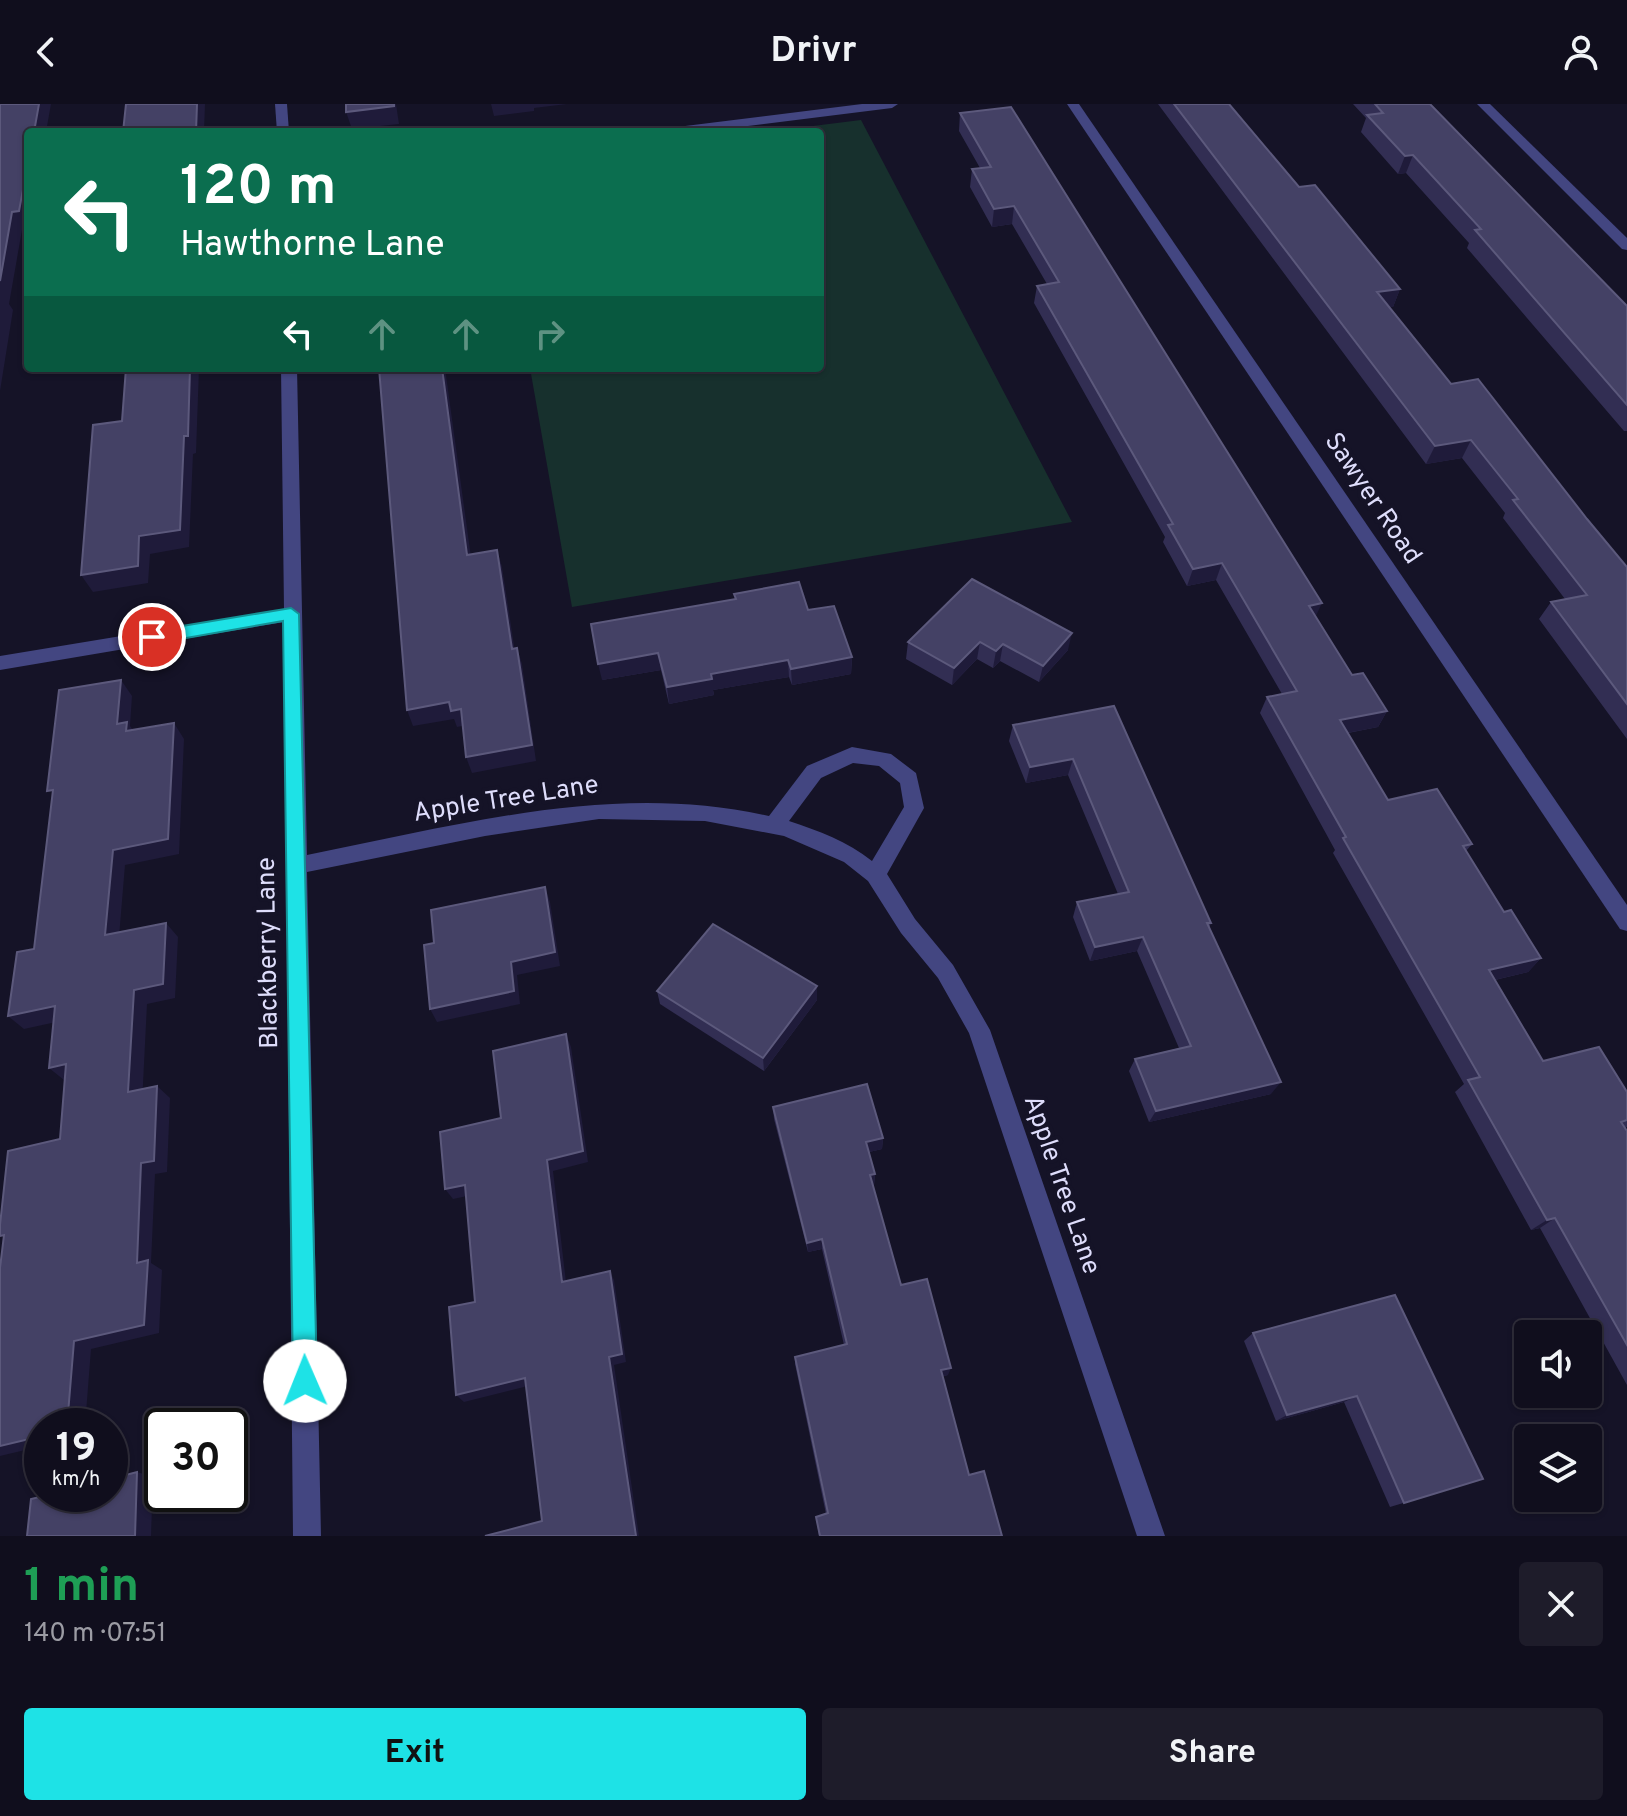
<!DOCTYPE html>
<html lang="en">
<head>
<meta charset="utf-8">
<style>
	body { margin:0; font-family:Overpass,sans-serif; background:#1e1c2a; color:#f1f3f6; height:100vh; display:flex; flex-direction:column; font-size:30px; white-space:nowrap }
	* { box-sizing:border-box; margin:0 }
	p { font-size:26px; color:#9c9ca4 }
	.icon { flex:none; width:44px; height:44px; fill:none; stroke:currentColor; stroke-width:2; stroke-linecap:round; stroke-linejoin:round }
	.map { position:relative; height:1432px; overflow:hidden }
	.sheet { display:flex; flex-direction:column; background:#100e1d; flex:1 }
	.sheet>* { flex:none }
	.banner { position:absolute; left:24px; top:24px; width:800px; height:244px; border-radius:8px; box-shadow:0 2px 6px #0004,0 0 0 2px #302e3b; background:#0b6e4f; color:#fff; overflow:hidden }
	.buttons { position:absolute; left:1514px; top:1216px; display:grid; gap:16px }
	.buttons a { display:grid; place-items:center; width:88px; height:88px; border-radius:8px; background:#100e1d; box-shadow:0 2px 6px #0004,0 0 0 2px #302e3b; font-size:40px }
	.speed { position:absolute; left:24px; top:1304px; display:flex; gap:16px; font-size:40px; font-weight:700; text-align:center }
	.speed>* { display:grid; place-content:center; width:104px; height:104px; border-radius:50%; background:#100e1d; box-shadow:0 2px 6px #0004,0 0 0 2px #302e3b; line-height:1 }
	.speed small { font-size:20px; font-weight:400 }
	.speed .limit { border:4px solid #111; border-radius:12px; background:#fff; color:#111 }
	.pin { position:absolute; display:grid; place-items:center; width:68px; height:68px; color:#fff; margin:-34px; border:4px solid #fff; border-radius:50%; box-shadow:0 2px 8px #0007 }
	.me { position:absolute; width:88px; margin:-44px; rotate:359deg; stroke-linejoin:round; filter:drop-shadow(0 0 6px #0008) }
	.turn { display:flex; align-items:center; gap:28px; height:168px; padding:0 24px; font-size:36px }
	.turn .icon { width:104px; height:104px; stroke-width:2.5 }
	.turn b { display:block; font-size:56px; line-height:68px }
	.lanes { display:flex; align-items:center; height:76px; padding:0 24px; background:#0003; justify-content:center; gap:40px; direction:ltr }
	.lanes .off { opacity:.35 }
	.round { display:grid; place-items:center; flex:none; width:84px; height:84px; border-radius:8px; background:#1e1c2a }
	.summary { display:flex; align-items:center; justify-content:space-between; height:136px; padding:0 24px }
	h1 { font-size:48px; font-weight:700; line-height:60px; color:#1e9e55 }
	.button { display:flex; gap:16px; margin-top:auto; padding:16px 24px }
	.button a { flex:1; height:92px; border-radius:8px; background:#1ee2e6; color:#111; font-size:32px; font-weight:700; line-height:92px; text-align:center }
	.button a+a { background:#1e1c2a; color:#f1f3f6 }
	header { display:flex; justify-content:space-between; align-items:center; height:104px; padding:0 24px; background:#100e1d; font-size:36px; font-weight:700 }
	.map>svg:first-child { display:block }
	.green { fill:#17302d }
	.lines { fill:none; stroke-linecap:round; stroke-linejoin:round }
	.minor { fill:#434681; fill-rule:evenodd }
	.wall { fill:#322e53 }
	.shaded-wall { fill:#1f1b3a }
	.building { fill:#444165; stroke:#5c597c; stroke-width:2 }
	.route { fill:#1ee2e6; stroke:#149396; stroke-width:2 }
	.labels { text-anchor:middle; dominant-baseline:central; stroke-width:8; stroke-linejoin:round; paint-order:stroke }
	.street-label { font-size:26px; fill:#deddfb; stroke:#151327 }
</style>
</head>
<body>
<header><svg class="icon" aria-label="back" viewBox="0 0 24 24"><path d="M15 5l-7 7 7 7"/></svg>Drivr<svg class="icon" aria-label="person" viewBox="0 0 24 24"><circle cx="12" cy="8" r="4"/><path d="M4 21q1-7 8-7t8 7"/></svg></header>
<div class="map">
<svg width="1627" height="1432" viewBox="0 0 1627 1432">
	<rect width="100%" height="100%" fill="#151327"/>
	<path class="green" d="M861,16l211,402 -500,85 -42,-239h290v-236h-55z"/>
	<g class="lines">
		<g class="minor">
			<path d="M275,0h12l2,28h-12z"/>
			<path d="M862,0h36l-6,4 -192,24h-37l6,-4z"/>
			<path d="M1067,0h12l548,801v26l-7,-2z"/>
			<path d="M1477,0h13l137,134v12l-5,-1z"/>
			<path d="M281,264h16l10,487c153,-30 306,-74 462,-39l38,-50 45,-19 39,7 25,19 8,35 -37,66 28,45 38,46 37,65 175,506h-28l-168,-503 -31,-55 -37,-45 -33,-52 -24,-19 -60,-26 -79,-15 -106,-2 -114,17 -178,36 14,664h-28l-9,-914 -284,48v-14l284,-47zM853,659l26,3 21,17 4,24 -32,54c-25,-20 -53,-30 -83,-40l32,-43z"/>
		</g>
	</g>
	<g class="wall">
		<path d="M1158,0h71l70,83 101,102 -7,18h-4l62,77 136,135 40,48v172l-88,-120 12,-17 14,-3 -62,-81 2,-5 -43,-55 -36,6z"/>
		<path d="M1353,0h77l197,202v125h-3l-157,-183 2,-5 -63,-70 -8,1 -37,-42 5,-14z"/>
		<path d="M960,9l355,504 37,58 35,36 -9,16 -30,6 40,67 84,44 -6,7 38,61 37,46 -13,14 -33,8 48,81 84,31v35l-2,1 2,3v254l-87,-157 -9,2 -76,-138 9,-8 -131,-231 2,-3 -75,-137 7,-16 15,-3 -66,-114 -29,6 -24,-44 2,-5 -131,-234 3,-17 10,-2 -35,-60 -20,3 -22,-40 2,-18 8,-1 -21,-37z"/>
		<path d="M972,475l96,71 -29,32 -39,-21 -7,7 -16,-9 -25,26 -46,-26 2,-17z"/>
		<path d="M734,490l74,16 44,47 -1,17 -59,11 -3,-8 -76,13 1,5 -45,9 -8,-34 -59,10 133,-81z"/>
		<path d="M1114,602l97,217 -2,5 62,166 -122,28 -20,-51 6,-12 44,-11 -42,-97 -47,10 -17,-44 4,-15 41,-8 -50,-119 -42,8 -17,-42 4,-16z"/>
		<path d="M657,887l160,9 -53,71 -104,-67z"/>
		<path d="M773,1003l110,31 -1,11 -13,3 6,22 -1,11h-1l28,100 47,90 -5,1 26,99 33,61h-183l-3,-19 10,-3 -31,-150v-7l49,-12 -22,-96 -14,3 -34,-133z"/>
		<path d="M1395,1191l88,184 -93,28 -46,-105 -68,19 -32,-80 9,-8z"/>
	</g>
	<g class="shaded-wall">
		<path d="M39,0h12l-5,28h-12z"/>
		<path d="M197,0h8l-1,28h-8z"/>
		<path d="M396,0l3,20 -47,5 -6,-17z"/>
		<path d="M491,0h76l-33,4v3l-40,5z"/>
		<path d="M1413,51l-7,18 -8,1 7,-18z"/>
		<path d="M28,59v66l-6,1 -13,74 4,6 -13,81v-110l12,-69z"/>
		<path d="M1014,102l-2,18 -20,3 2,-18z"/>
		<path d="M1400,185l-7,18 -23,3 7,-18z"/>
		<path d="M190,264h9l-3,85 -3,1 -4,93 -39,7 -2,29 -55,9 -12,-17 58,-39 45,-100z"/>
		<path d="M442,264h3l28,204 -6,-17z"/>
		<path d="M1471,336l-9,18 -36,6 9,-18z"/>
		<path d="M497,446l5,17 15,98 -5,-16z"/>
		<path d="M1222,459l-6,17 -29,6 6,-17z"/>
		<path d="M1322,499l-8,17 -5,-14z"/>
		<path d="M1072,529l-4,17 -29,32 4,-16z"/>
		<path d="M980,538l-3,17 -25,26 2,-17z"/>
		<path d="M1003,540l-3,17 -7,7 3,-17z"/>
		<path d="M517,544l5,16 14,97 -64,12 -6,-16z"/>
		<path d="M658,549l3,17 -59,10 -4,-16z"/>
		<path d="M852,553l-1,17 -59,11 -1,-16z"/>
		<path d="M788,556l1,17 -76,13 1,5 -45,9 -2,-17 44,-13z"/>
		<path d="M121,576l11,16 -2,30 9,12 -10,-3 -12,-11z"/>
		<path d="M449,598l12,7 6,16 -10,2 -3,-8 -41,7 -6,-16z"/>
		<path d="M1387,607l-9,16 -47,9 9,-16z"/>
		<path d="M174,619l10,16 -5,115 -54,11 -7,84 -13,-14 8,-85z"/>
		<path d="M1073,655l-5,16 -42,8 4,-16z"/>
		<path d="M545,783l5,15 10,64 -43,9 3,29 -83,18 -7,-13 81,-47z"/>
		<path d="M166,819l12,14 -3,61 -28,6 -5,100 -14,-12 6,-102z"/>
		<path d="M1143,833l-6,14 -47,10 5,-14z"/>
		<path d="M1541,854l-13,14 -51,12 12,-14z"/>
		<path d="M817,882v14l-53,71 -1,-13z"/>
		<path d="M55,902l15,13 -46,10 -16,-13z"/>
		<path d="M566,930l5,13 17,115 -35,9 14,120 -5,-9 -15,-122z"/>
		<path d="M66,960l14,13 -16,3 -15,-12z"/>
		<path d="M1281,978l-10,12 -122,28 7,-11z"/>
		<path d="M157,982l13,12 -3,74 -12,2 -4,89 11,7 -3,63 -68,16 -6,77h-18l7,-85 63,-78 4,-100z"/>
		<path d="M883,1034l-1,11 -17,4 1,-11z"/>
		<path d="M875,1070l-1,11 -5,1 1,-11z"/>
		<path d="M465,1081l7,10 -19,4 -8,-10z"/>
		<path d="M1555,1114l-15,10 -9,2 16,-10z"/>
		<path d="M822,1135v10l-14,3 -1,-9z"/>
		<path d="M610,1167l4,9 12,82 -12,3 25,171h-3l-27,-179z"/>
		<path d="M951,1264l-3,7 -10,2 3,-7z"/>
		<path d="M525,1274l7,7 -68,17 -8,-7z"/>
		<path d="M1357,1292l-13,6 -68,19 11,-6z"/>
		<path d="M42,1332v10l-42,10v-10z"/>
		<path d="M137,1368l16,5 -2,59h-16z"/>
	</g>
	<g class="building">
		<path d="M0,0h39l-5,28h-6v31l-9,48 -7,1 -12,69z"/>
		<path d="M126,0h71l-1,28h-73z"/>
		<path d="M346,0h48v2l-48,6z"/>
		<path d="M1174,0h55l70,83 16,-2 85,104 -23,3 74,92 27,-5 109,140 40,48v137l-76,-102 36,-7 -74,-95 5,-1 -47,-59 -36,6z"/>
		<path d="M1375,0h55l197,202v99l-152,-175 6,-1 -68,-74 -8,1 -38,-41 16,-2z"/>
		<path d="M1011,3l311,496 -13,3 43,69 11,-2 24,38 -47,9 48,80 49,-11 35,55 -9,2 41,66 7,-2 30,48 -52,12 54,91 56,-14 28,45v28l-6,2 6,9v214l-72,-127 -8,2 -79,-140 12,-3 -137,-239 3,-1 -79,-140 30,-6 -75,-128 -29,6 -25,-44 5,-1 -136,-238 22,-4 -45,-76 -20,3 -22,-40 19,-2 -31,-54z"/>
		<path d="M126,264h64l-2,68h-4l-4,94 -41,6 -1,30 -57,9 12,-150 29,-4z"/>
		<path d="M379,264h63l25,187 30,-5 15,99 5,-1 15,97 -66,12 -5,-48 -10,2 -2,-9 -42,8z"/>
		<path d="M972,475l100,54 -29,33 -40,-22 -7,7 -16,-9 -26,26 -46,-26z"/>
		<path d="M799,478l9,28 26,-4 18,51 -61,12 -3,-9 -77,14 1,5 -45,8 -9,-34 -60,11 -7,-40 145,-25 -2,-5z"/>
		<path d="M121,576l-4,44 10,-2 -1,9 48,-8 -6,116 -55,11 -8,85 61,-12 -3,61 -29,6 -6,102 29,-6 -3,75 -13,2 -4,100 11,-3 -4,65 -70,16 -7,85h-25v10l-42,10v-178l4,-33 -4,1v-11l8,-74 52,-12 6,-75 -17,4 6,-62 -47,10 9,-64 17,-3 19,-159 -6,1 12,-101z"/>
		<path d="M1114,602l97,217h-4l74,159 -125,29 -21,-52 56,-13 -48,-109 -48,10 -18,-45 52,-10 -56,-133 -43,8 -17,-42z"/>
		<path d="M545,783l10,65 -44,10 3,29 -84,18 -6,-64 10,-2 -3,-33z"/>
		<path d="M713,820l104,62 -54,72 -106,-67z"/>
		<path d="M566,930l17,117 -36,9 15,122 48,-11 12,83 -13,3 27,179h-151l57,-15 -17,-143 -69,17 -7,-88 26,-5 -10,-117 -20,4 -5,-57 61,-14 -8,-67z"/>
		<path d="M867,980l16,54 -17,4 9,32 -5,1 31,110 26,-6 24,89 -10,2 28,105 15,-4 18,65h-182l-4,-19 12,-4 -33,-156 52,-13 -25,-105 -15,4 -34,-136z"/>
		<path d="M1395,1191l88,184 -79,24 -47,-107 -70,19 -34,-82z"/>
		<path d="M137,1368l-2,64h-108l4,-37 21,-5h58v-15z"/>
	</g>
	<path class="route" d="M291,504l8,6 18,767 -4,8 -8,4 -9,-4 -3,-8 -10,-760 -131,23 -9,-7 9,-6z"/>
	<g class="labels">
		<g class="street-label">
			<text transform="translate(1372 395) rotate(56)">Sawyer Road</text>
			<text transform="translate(506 696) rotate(-9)">Apple Tree Lane</text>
			<text transform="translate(269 849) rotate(-91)">Blackberry Lane</text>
			<text transform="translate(1061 1081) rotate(71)">Apple Tree Lane</text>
		</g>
	</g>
</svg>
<div class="buttons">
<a><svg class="icon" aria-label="sound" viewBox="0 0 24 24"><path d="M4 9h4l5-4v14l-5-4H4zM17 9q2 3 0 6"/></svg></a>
<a><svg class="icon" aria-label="layers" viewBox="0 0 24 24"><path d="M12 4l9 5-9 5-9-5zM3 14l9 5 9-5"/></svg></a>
</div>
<div class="speed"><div>19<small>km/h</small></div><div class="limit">30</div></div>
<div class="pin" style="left:152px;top:533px;background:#d93025"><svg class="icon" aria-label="arrive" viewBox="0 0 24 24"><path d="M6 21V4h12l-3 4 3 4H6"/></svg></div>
<svg class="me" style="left:305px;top:1277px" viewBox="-20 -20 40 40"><circle r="19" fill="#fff"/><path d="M0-13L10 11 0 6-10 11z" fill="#1ee2e6"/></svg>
<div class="banner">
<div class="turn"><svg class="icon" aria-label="left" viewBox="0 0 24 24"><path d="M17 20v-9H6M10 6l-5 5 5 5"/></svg><div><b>120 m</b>Hawthorne Lane</div></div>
<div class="lanes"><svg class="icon" aria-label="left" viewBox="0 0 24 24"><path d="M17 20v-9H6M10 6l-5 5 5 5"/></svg><svg class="icon off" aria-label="ahead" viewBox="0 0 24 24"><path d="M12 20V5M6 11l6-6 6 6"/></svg><svg class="icon off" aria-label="ahead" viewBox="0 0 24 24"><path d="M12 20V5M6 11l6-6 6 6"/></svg><svg class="icon off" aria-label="right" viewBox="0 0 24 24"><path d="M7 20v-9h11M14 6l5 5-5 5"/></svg></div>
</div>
</div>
<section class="sheet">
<div class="summary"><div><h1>1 min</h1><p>140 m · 07:51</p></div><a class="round"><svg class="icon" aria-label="close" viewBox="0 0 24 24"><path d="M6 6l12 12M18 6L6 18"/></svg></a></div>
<div class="button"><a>Exit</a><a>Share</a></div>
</section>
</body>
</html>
